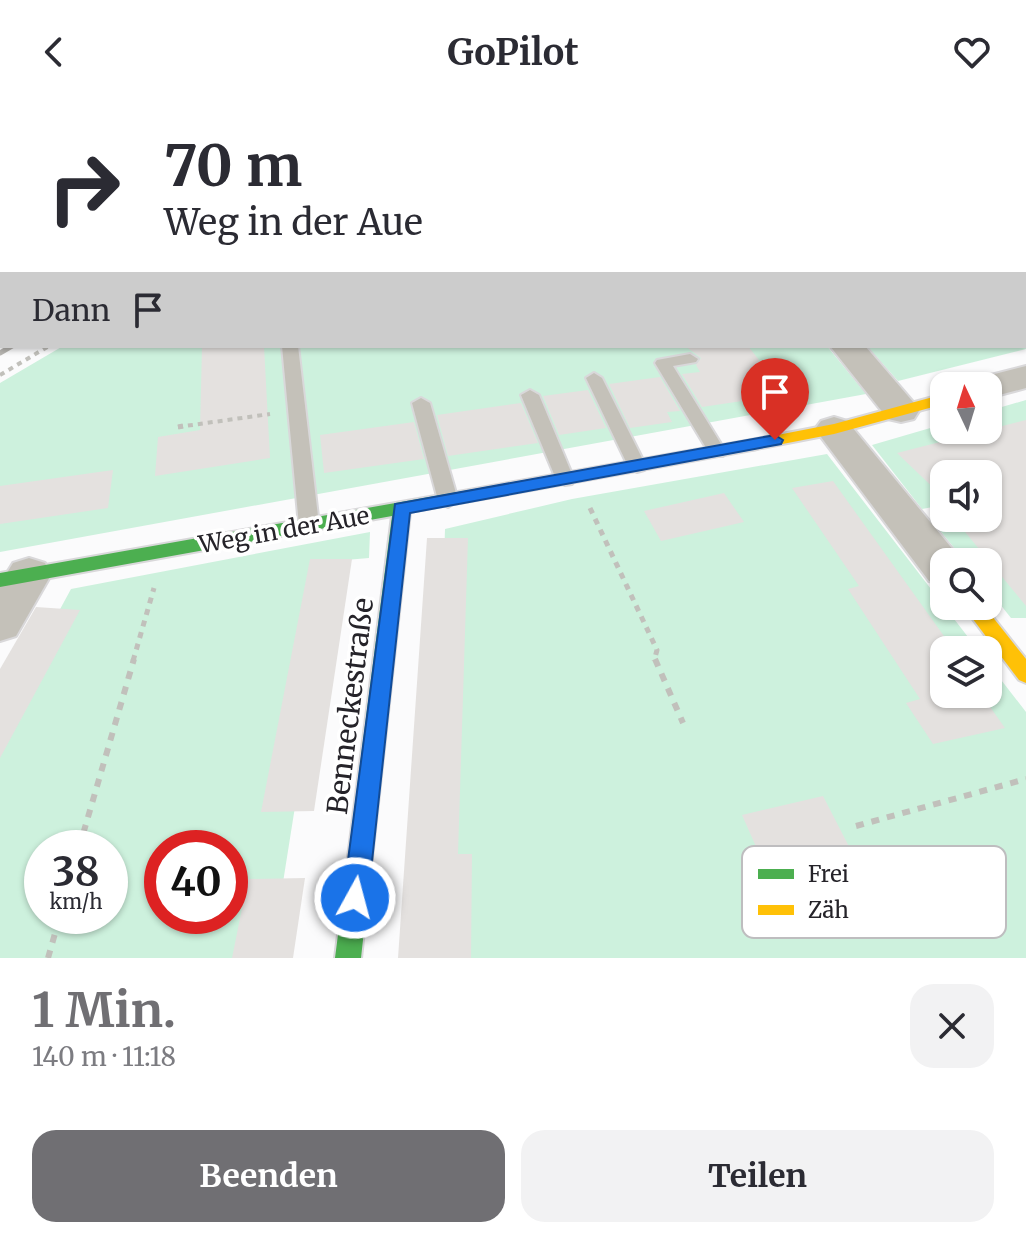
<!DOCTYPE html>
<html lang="de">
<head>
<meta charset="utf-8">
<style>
	body { margin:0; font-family:Merriweather,serif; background:#f2f2f3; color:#2b2b33; height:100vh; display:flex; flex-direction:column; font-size:30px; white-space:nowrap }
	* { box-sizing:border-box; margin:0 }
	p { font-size:26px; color:#7c7c81 }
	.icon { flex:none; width:44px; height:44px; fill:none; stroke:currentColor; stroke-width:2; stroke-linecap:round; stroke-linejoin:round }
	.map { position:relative; height:854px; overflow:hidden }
	.details { display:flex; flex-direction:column; background:#fff; flex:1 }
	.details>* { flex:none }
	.guide { position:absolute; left:0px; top:0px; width:1026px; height:244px; box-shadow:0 2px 6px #0004; background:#fff; color:#2b2b33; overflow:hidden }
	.needle { width:52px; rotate:356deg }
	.tools { position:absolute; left:930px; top:268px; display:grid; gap:16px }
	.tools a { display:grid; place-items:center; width:72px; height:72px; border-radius:16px; background:#fff; box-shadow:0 2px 6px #0004; font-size:40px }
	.speed { position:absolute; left:24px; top:726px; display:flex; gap:16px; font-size:40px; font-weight:700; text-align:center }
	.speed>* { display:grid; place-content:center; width:104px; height:104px; border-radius:50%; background:#fff; box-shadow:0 2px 6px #0004; line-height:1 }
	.speed small { font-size:20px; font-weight:400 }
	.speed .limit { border:12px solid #d22; background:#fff; color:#111 }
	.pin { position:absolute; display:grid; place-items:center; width:68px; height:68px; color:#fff; margin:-82px -34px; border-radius:50% 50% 50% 0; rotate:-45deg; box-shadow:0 0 8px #0007 }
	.pin .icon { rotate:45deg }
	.me { position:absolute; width:88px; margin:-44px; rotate:7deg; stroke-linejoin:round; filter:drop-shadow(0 0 6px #0008) }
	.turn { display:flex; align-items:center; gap:28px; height:168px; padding:0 32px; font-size:36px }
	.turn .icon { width:104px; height:104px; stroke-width:2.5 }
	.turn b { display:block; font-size:56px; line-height:68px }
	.then { display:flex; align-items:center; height:76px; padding:0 32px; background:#0003; gap:16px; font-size:30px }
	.round { display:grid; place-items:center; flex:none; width:84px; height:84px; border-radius:24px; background:#f2f2f3 }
	.summary { display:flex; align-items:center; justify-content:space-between; height:136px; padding:0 32px }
	h1 { font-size:48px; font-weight:700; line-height:60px; color:#706f73 }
	.button { display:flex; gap:16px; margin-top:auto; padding:16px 32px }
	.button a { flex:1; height:92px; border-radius:24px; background:#706f73; color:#fff; font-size:32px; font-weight:700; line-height:92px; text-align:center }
	.button a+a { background:#f2f2f3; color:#2b2b33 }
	header { display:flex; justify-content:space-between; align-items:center; height:104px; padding:0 32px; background:#fff; font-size:36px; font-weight:700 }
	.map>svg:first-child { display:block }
	.green { fill:#cdf1dd; fill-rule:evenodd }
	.building { fill:#e4e1df }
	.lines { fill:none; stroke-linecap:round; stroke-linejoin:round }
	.lane-casing { stroke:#d9d8da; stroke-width:4 }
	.street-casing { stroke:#d9d8da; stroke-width:4 }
	.fast-casing { stroke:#d9d8da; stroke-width:4 }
	.slow-casing { stroke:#d9d8da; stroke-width:4 }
	.path-far3 { stroke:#c1c0bb; stroke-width:3; stroke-dasharray:4 4; stroke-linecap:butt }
	.path-far2 { stroke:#c1c0bb; stroke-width:4; stroke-dasharray:5 5; stroke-linecap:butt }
	.path-far1 { stroke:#c1c0bb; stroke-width:5; stroke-dasharray:6 6; stroke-linecap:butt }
	.path { stroke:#c1c0bb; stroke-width:6; stroke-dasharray:8 8; stroke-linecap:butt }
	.lane { fill:#c4c1b9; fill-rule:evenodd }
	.street { fill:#c4c1b9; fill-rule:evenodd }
	.fast { fill:#4caf50; fill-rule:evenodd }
	.slow { fill:#ffc107; fill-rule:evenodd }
	.rail-far1 { stroke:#b7b5b1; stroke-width:4 }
	.rail { stroke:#b7b5b1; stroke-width:5 }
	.route { fill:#1a73e8; stroke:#114b97; stroke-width:2 }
	.labels { text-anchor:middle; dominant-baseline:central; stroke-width:7; stroke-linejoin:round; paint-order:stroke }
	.street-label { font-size:24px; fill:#252329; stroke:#fff }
	.near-street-label { font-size:28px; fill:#252329; stroke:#fff }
	.key { fill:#fff; stroke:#bebdbf; stroke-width:2 }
	.key-label { font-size:22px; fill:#252329 }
</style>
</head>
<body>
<header><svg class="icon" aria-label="back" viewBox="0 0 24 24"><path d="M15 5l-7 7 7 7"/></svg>GoPilot<svg class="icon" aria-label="heart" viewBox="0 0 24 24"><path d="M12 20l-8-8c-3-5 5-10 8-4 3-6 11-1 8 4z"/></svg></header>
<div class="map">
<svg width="1026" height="854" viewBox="0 0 1026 854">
	<rect width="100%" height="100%" fill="#fbfbfc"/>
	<g class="green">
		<path d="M1024,73l2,172 -128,32 -31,-35h157z"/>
		<path d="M63,242h764l39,48 -866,158v-169z"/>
		<path d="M1026,296v218h-15l-23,-29v-27h-22l-30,-36 52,-8v-44h-44v31l-22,4 -50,-64 72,-21v6h44v-19z"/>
		<path d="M827,350l151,196h-34v44h44v-31l38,49v246h-594l13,-429 127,-30z"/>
		<path d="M370,428l-1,26 -35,3 -63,397h-271v-238l71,-131zM42,744h68v68h-68zM162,744h68v68h-68z"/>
	</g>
	<g class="building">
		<path d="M202,242h62l6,112 -115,18 3,-39 42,-7z"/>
		<path d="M685,242h63l15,19 10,-1 22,29 -93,14 -20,-33 18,-2 -4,-7 5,-7z"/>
		<path d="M660,273l20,34 -13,1 5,10 -42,6 -21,-44z"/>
		<path d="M588,286l18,38 -47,7 -16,-39z"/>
		<path d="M521,299l17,40 -90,13 -11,-41z"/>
		<path d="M1026,316v186l-70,-85 32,-3v-44h-44v24l-47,-45z"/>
		<path d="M414,318l10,37 -100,14 -4,-38z"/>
		<path d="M113,366l-5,38 -108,16v-38z"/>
		<path d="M833,377l121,169h-10v44h37l24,34 -72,16 -27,-41 14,-4 -72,-110 11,-3 -67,-98z"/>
		<path d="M724,389l20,29 -83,19 -17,-30z"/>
		<path d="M427,434h41l-10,316h14l-1,104h-73z"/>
		<path d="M310,455h42l-38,252 -53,1z"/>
		<path d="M36,503l44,3 -80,148v-89z"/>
		<path d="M823,692l38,74 -85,22 -34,-77z"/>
		<path d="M305,774l-12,80h-61l16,-79z"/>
	</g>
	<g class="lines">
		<defs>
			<g id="lane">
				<path d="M282,242h16l21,179 -10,7 -10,-7z"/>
				<path d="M690,250l8,5 -2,3 -23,4 53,86 -3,4h-12l-56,-93 2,-3z"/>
				<path d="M594,269l8,5 44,88 -2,4 -7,2 -9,-6 -42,-88z"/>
				<path d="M530,286l9,5 35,84 -2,5 -7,1 -9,-6 -35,-84z"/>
				<path d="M421,294l9,5 28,97 -10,7 -10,-7 -26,-97z"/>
			</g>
			<g id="street">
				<path d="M765,0h23l1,2h-23z"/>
				<rect x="1024" y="24" width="2" height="14"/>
				<path d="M0,80h2l-2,17z"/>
				<path d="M830,242h35l49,57 5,8 -5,8 -13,3 -13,-3z"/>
				<path d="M1026,262v22l-38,10v-12h-17l4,-7z"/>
				<path d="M834,313l13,4 112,136 3,5h-18v23l-15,-4 -114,-152 6,-8z"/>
				<path d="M29,454l16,5 6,12 -35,61 -16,5v-57l13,-21z"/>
			</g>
			<path id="fast" d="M751,336l6,1 2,4 -2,4 -347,63 -49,446h-26l57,-442 -392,71v-14z"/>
			<g id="slow">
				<path d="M944,290v10l-110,30 -83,16 -8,-5 8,-5 83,-16z"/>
				<path d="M963,502h21l42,53v24l-7,-3z"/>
			</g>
		</defs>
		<use href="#lane" class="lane-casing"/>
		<use href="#street" class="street-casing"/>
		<use href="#fast" class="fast-casing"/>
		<use href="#slow" class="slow-casing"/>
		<g class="path-far3">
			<path d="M298,0l7,2"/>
			<path d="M320,2l4,-2"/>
			<path d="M499,2l4,-2"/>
		</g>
		<g class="path-far2">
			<path d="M0,271l49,-29"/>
			<path d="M178,323l92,-13"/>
		</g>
		<g class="path-far1">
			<path d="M178,323l5,-1"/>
			<path d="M590,404l67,142 -3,11"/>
			<path d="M133,557l21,-73"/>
		</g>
		<g class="path">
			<path d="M655,555l28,64"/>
			<path d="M856,722l170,-47"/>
			<path d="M79,744l55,-189"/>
			<path d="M48,854l12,-42"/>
		</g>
		<use href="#lane" class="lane"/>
		<use href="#street" class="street"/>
		<use href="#fast" class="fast"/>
		<use href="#slow" class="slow"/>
		<g class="rail-far1">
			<path d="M436,2l5,-2"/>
			<path d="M456,2l4,-2"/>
		</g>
		<path class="rail" d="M0,249l12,-7"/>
	</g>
	<path class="route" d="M775,331l8,5 -2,4 -371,69 -42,385 -4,9 -9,4 -9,-4 -3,-9 52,-394z"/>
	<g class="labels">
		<g class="street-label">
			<text transform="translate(284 426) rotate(-10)">Weg in der Aue</text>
		</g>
		<g class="near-street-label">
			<text transform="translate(350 602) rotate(-83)">Benneckestraße</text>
		</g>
	</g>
	<rect x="742" y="742" width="264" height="92" rx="12" class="key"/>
	<rect x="758" y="765" width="36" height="10" fill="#4caf50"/>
	<rect x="758" y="801" width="36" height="10" fill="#ffc107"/>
	<g class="key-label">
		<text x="808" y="778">Frei</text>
		<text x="808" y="814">Zäh</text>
	</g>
</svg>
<div class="tools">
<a><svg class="needle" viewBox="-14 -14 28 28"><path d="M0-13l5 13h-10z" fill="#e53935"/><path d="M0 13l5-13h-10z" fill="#7c7c81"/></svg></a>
<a><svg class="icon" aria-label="sound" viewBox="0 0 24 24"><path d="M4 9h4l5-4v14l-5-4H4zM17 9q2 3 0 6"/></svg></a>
<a><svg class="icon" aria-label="search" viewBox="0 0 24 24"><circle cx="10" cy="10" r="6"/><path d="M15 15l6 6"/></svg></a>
<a><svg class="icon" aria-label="layers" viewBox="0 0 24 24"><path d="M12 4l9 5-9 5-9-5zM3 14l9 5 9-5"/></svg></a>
</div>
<div class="speed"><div>38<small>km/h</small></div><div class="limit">40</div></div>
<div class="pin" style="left:775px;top:336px;background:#d93025"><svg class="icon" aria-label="arrive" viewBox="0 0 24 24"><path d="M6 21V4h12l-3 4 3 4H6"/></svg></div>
<svg class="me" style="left:355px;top:794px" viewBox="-20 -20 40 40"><circle r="17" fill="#1a73e8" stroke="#fff" stroke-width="3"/><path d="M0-11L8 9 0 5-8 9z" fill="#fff"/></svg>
<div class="guide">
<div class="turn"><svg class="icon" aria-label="right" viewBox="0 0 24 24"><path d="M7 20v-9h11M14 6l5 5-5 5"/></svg><div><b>70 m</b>Weg in der Aue</div></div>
<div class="then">Dann<svg class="icon" aria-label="arrive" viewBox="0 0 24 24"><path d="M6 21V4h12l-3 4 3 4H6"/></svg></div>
</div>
</div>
<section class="details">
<div class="summary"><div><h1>1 Min.</h1><p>140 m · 11:18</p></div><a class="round"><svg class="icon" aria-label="close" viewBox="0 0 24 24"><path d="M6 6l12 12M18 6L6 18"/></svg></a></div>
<div class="button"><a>Beenden</a><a>Teilen</a></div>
</section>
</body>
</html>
